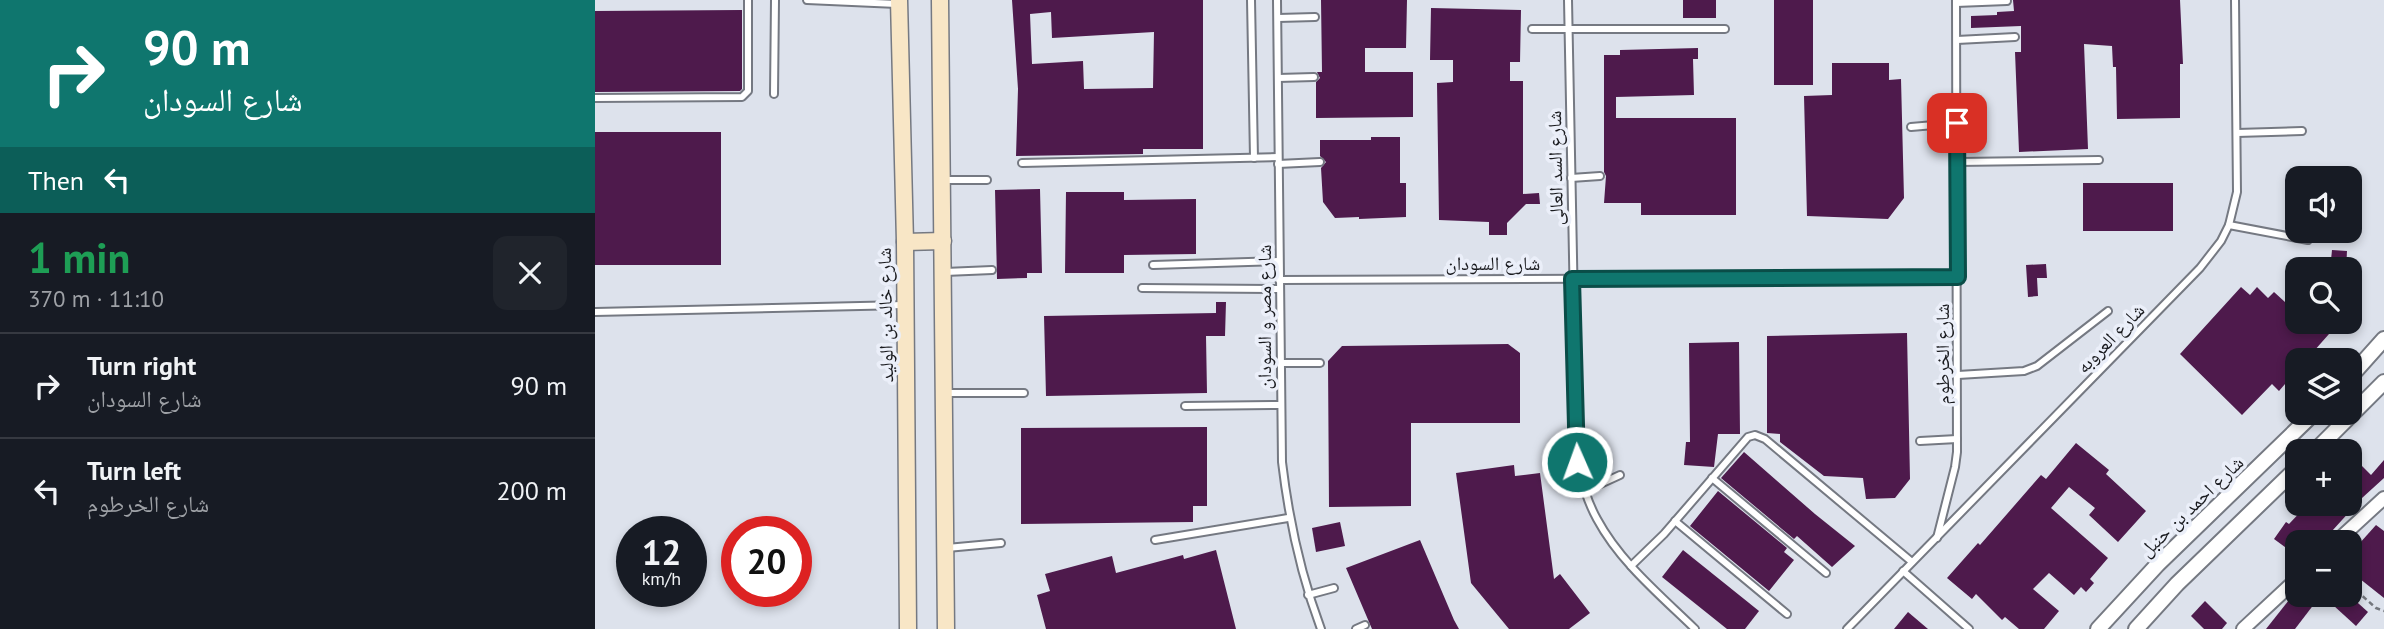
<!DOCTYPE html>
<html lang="en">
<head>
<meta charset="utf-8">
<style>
	body { margin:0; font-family:"PT Sans","Noto Naskh Arabic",sans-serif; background:#20242c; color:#f1f3f6; height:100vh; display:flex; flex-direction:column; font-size:26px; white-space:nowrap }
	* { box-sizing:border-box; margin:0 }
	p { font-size:23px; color:#9ea1a6 }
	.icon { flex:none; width:38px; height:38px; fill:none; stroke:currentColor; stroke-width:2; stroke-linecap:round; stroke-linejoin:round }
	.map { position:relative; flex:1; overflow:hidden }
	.drawer { display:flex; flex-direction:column; background:#171b24; width:595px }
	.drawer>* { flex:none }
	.guide { background:#0f766e; color:#fff; overflow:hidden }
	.controls { position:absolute; left:1690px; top:166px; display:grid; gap:14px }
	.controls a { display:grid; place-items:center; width:77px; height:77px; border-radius:14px; background:#171b24; box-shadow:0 4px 10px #0003; font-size:35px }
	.speed { position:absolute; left:21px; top:516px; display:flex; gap:14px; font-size:35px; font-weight:700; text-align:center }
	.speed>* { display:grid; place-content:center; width:91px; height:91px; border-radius:50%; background:#171b24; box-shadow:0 4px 10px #0003; line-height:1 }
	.speed small { font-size:18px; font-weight:400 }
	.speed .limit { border:10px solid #d22; background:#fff; color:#111 }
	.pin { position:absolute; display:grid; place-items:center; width:60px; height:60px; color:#fff; margin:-30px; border-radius:14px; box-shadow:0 4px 10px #0006 }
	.me { position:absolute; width:77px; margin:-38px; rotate:358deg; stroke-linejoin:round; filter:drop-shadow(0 0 5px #0008) }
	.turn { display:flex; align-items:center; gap:24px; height:147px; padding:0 28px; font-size:32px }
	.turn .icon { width:91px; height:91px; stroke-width:2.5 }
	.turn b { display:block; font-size:49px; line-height:60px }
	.then { display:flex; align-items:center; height:66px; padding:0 28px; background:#0003; gap:14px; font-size:26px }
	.round { display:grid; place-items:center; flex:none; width:74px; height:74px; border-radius:14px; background:#20242c }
	.overview { display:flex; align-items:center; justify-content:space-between; height:119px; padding:0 28px }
	h1 { font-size:42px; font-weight:700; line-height:52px; color:#1e9e55 }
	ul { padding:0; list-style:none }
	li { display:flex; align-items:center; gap:21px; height:105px; padding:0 28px; border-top:2px solid #363941 }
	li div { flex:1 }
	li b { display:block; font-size:26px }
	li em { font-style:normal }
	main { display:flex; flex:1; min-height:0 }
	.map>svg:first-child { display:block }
	.building { fill:#4e1a4c; fill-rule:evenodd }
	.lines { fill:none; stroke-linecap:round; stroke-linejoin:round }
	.service-casing { stroke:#757982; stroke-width:10 }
	.minor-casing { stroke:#757982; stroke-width:16 }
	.tertiary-casing { stroke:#757982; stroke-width:18 }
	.secondary-casing { stroke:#757982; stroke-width:19 }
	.path { stroke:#74777e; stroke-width:2.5; stroke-dasharray:5 3.5; stroke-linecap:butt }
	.service { stroke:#fff; stroke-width:6 }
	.minor { stroke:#fff; stroke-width:12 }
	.tertiary { stroke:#fff; stroke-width:14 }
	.secondary { stroke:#f8e6c6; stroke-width:16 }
	.route-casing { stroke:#0a4d48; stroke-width:18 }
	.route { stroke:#0f766e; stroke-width:12 }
	.labels { text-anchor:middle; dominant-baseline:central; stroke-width:7; stroke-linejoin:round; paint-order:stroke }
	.street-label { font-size:19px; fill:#191a1e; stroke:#ebeff9 }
</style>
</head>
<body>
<main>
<section class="drawer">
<div class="guide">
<div class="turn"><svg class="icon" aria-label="right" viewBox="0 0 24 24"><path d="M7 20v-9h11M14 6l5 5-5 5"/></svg><div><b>90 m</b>شارع السودان</div></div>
<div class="then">Then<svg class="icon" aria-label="left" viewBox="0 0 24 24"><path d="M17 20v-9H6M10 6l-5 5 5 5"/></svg></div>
</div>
<div class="overview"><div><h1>1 min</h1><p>370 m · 11:10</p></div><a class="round"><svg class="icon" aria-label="close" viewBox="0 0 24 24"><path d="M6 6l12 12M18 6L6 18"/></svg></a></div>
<ul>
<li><svg class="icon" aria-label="right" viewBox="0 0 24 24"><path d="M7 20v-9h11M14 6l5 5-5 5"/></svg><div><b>Turn right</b><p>شارع السودان</p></div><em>90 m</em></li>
<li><svg class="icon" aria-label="left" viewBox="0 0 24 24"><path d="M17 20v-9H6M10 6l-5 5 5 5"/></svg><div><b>Turn left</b><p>شارع الخرطوم</p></div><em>200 m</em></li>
</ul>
</section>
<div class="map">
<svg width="1789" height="629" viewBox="0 0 1789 629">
	<rect width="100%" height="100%" fill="#dde2ec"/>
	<g class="building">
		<path d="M417,0h191v149h-60v5l-127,2 2,-67zM456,12l1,26 102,-6 -1,56 -69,1 -1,-28 -51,3 -2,-50z"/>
		<path d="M726,0h86l-1,48h-41v24h48v45l-97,1v-36l4,-4 -3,-6h5z"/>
		<rect x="1088" y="0" width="33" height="18"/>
		<rect x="1179" y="0" width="39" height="85"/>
		<path d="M1418,0h167l3,64h-3v54l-63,1 -1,-52h-3l-1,-21 -28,-2 4,105 -69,3 -4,-100h6v-26l-50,2v-12l26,-1v-3l17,-1z"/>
		<path d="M836,8l90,2 -1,52h-10v19h13v113l16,-1 1,11h-14l-19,19v12h-18v-13l-50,-2 -2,-137 16,-1v-22h-23z"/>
		<path d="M147,10v79l-2,2 -145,1v-81z"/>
		<path d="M1103,48v11h-5l1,36 -78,2v21h120v97h-95v-12h-37l2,-27 -2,-4v-117h16v-5z"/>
		<path d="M1237,63h57v17l12,-1 3,119 -16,21 -81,-3 -3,-120 28,-1z"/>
		<rect x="0" y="132" width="126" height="133"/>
		<path d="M776,137h29v46h6v34l-47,2v-2l-24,1 -12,-16 -2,-34 5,-6 -6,-6v-16h51z"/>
		<rect x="1488" y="183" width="90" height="48"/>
		<path d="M445,189l2,84h-15v5l-30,1 -2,-89z"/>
		<path d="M471,192h58v8l72,-1v55l-72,1v18h-59z"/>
		<path d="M1737,250l15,1 -1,19h-16z"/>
		<path d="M1451,264l1,14h-10l1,18 -10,1 -2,-32z"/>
		<path d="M1646,287l9,8 7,-8 11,11 6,-6 24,22v8h17l14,12 -23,26h-8v9l-19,22 -7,-7 -30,31 -62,-61z"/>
		<path d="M621,302h10l-1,34h-19l1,57 -161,3 -2,-80 172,-3z"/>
		<path d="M1312,333l3,146 -15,19 -29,1 -3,-21 -39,-2 -44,-34v-8l-13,-1v-97z"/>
		<path d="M1144,342l1,92h-22l-4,33 -30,-2 2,-23h4l-1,-99z"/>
		<path d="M913,344l12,9v70h-109v83l-82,1 -1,-146 14,-15z"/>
		<path d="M612,427v79h-14v16l-172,2v-96z"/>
		<path d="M1481,443l33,27 -3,4 40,37 -28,31 -29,-27 6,-7 -26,-21 -18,21 57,50 -18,21 4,4 -8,9 -5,-5 -7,8 -25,-22 -16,16 26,22 -15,18h-25l-14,-12 -3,3 -26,-26 -4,5 -25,-21 31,-35 2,2 61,-70 5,4z"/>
		<path d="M1149,452l71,62 40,32 -23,21 -35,-31 -3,3 -73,-61z"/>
		<path d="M1760,459l16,16 13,-15v18l-22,20 -30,33 -1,-1 -12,12 -6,-5 -2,3 -4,-4 -5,6h-4v5l-5,6 -19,-14 12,-17 3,2 19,-20h42v-40z"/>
		<path d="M919,465l1,11 25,-3 14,106 6,-5 30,39 -21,16h-60l-38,-46 -15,-110z"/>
		<path d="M1123,491l69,57 -3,4 10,8 -25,31 -79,-65z"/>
		<path d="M745,522l5,24 -29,6 -4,-24z"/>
		<path d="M1781,525l8,6v67l-34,-27v-17z"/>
		<path d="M825,540l34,80 5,9h-87l-26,-61z"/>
		<path d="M621,550l20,79h-190l-9,-34 13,-4 -5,-17 67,-18 4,17 67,-18 1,4z"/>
		<path d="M1088,550l76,61 -14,18h-18l-65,-52z"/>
		<path d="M1698,595h28l-26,34h-29z"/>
		<path d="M1727,595h27l19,17 -12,14z"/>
		<path d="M1610,601l22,22 -5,6h-18l-13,-13z"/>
		<path d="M1313,612l20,17h-34z"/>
	</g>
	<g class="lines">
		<defs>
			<g id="service">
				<path d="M212,0l90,4"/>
				<path d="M656,0l3,158"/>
				<path d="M682,0l5,462c7,59 18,111 39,167"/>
				<path d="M973,0l9,462c5,20 10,39 20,57 23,43 63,76 98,110"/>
				<path d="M1361,3l51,-2"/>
				<path d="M683,18l37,-1"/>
				<path d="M937,29h193"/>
				<path d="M1362,40l58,-3"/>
				<path d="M683,78l36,-1"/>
				<path d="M179,94l1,-94"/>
				<path d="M0,98l147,-1 6,-6v-91"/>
				<path d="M1316,127l46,-4"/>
				<path d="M1642,133l65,-2"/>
				<path d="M1362,162l142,-2"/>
				<path d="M427,163l256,-6"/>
				<path d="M683,164l42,-2"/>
				<path d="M976,178l29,-2"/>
				<path d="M349,180h43"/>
				<path d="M1634,225l79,15"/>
				<path d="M558,265l126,-4"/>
				<path d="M350,272l47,-2"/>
				<path d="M684,280l679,-3"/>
				<path d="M547,288l137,1"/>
				<path d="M0,312l309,-7"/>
				<path d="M685,363h40"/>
				<path d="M1363,375l66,-4 13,-5 71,-55"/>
				<path d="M351,393h78"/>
				<path d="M590,406l95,-1"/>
				<path d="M1325,441l37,-2"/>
				<path d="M1117,478l114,95"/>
				<path d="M990,491l35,-16"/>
				<path d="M1080,521l112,93"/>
				<path d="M1342,538l18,-71 2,-15 -1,-452"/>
				<path d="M560,540l133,-22"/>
				<path d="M352,548l54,-5"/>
				<path d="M1036,566l33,-32 84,-97 7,-2 10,4 147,123"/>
				<path d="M1308,571l66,58"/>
				<path d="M713,595l26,-7"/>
				<path d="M761,629l9,-4"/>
				<path d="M1252,629l353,-361 21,-27 8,-16 8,-33 -2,-192"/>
			</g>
			<g id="minor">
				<path d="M1741,542l48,-44"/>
				<path d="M1648,629l55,-51"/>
			</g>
			<g id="tertiary">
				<path d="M1755,377l34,-38"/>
				<path d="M1719,452l70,-70"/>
				<path d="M1503,629l60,-65 156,-151"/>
				<path d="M1541,629l41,-45 121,-117"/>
			</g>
			<g id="secondary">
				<path d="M304,0l6,242 3,387"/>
				<path d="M345,0l6,629"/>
				<path d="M310,242l38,-1"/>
			</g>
		</defs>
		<use href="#service" class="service-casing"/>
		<use href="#minor" class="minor-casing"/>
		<use href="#tertiary" class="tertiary-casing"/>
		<use href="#secondary" class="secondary-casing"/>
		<path class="path" d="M1755,585l26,23 8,3"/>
		<use href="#service" class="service"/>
		<use href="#minor" class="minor"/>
		<use href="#tertiary" class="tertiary"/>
		<use href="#secondary" class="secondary"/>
	</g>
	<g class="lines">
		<defs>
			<path id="route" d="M982,462l-5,-183 386,-2 -1,-154"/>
		</defs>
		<use href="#route" class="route-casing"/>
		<use href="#route" class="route"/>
	</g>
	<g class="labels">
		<g class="street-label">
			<text transform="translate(960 168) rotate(-91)">شارع السد العالى</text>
			<text x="898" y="263">شارع السودان</text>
			<text transform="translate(290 315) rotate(-91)">شارع خالد بن الوليد</text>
			<text transform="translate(669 317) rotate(-90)">شارع مصر و السودان</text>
			<text transform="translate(1515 338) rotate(-46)">شارع العروبه</text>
			<text transform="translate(1347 354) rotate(-90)">شارع الخرطوم</text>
			<text transform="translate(1596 506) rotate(-44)">شارع احمد بن حنبل</text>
		</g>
	</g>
</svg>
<div class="controls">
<a><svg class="icon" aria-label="sound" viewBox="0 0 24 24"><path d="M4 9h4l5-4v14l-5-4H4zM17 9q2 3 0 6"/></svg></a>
<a><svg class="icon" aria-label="search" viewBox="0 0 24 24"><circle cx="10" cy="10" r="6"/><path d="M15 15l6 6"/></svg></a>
<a><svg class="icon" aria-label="layers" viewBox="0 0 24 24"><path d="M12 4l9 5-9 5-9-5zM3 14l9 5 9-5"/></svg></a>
<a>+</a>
<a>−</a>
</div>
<div class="speed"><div>12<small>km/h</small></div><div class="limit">20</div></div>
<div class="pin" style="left:1362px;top:123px;background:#d93025"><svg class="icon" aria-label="arrive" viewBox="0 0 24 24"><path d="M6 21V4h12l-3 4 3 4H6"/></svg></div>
<svg class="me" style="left:982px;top:462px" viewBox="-20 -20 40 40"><circle r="17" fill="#0f766e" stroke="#fff" stroke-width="3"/><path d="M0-11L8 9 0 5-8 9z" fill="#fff"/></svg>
</div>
</main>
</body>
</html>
